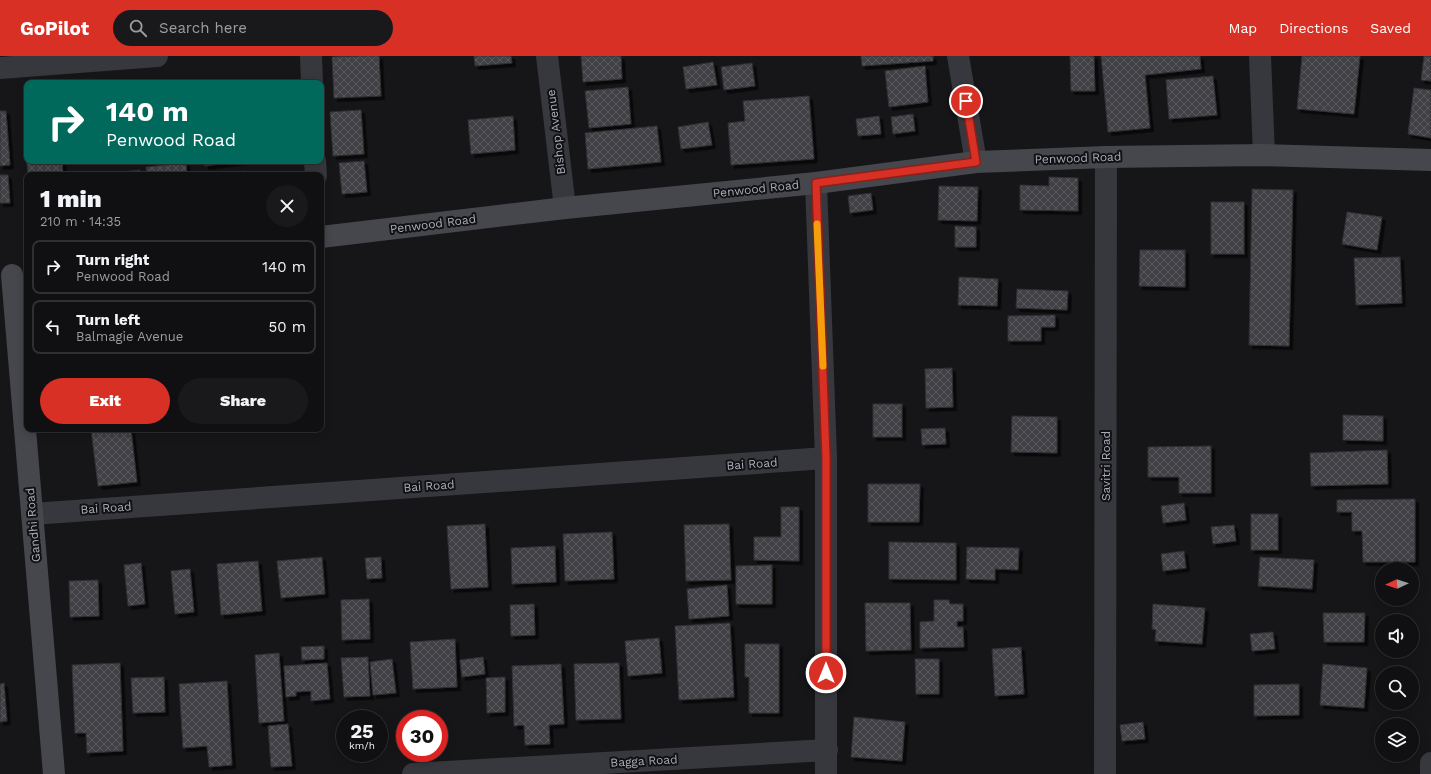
<!DOCTYPE html>
<html lang="en">
<head>
<meta charset="utf-8">
<style>
	body { margin:0; font-family:"Work Sans",sans-serif; background:#19191b; color:#f1f3f6; height:100vh; display:flex; flex-direction:column; font-size:15px; white-space:nowrap }
	* { box-sizing:border-box; margin:0 }
	p { font-size:13px; color:#9c9d9f }
	.icon { flex:none; width:22px; height:22px; fill:none; stroke:currentColor; stroke-width:2; stroke-linecap:round; stroke-linejoin:round }
	.map { position:relative; flex:1; overflow:hidden }
	.sheet { position:absolute; left:24px; top:116px; width:300px; height:260px; display:flex; flex-direction:column; background:#101012; border-radius:8px; box-shadow:0 2px 10px #0003,0 0 0 1px #303032 }
	.sheet>* { flex:none }
	.guide { position:absolute; left:24px; top:24px; width:300px; height:84px; border-radius:8px; box-shadow:0 2px 10px #0003,0 0 0 1px #303032; background:#00695c; color:#fff; overflow:hidden }
	.needle { width:26px; rotate:266deg }
	.controls { position:absolute; left:1375px; top:506px; display:grid; gap:8px }
	.controls a { display:grid; place-items:center; width:44px; height:44px; border-radius:50%; background:#101012; box-shadow:0 2px 10px #0003,0 0 0 1px #303032; font-size:20px }
	.speed { position:absolute; left:336px; top:654px; display:flex; gap:8px; font-size:20px; font-weight:700; text-align:center }
	.speed>* { display:grid; place-content:center; width:52px; height:52px; border-radius:50%; background:#101012; box-shadow:0 2px 10px #0003,0 0 0 1px #303032; line-height:1 }
	.speed small { font-size:10px; font-weight:400 }
	.speed .limit { border:6px solid #d22; background:#fff; color:#111 }
	.pin { position:absolute; display:grid; place-items:center; width:34px; height:34px; color:#fff; margin:-17px; border:2px solid #fff; border-radius:50%; box-shadow:0 1px 4px #0007 }
	.me { position:absolute; width:44px; margin:-22px; rotate:0deg; stroke-linejoin:round; filter:drop-shadow(0 0 3px #0008) }
	.turn { display:flex; align-items:center; gap:14px; height:84px; padding:0 16px; font-size:18px }
	.turn .icon { width:52px; height:52px; stroke-width:2.5 }
	.turn b { display:block; font-size:28px; line-height:34px }
	.round { display:grid; place-items:center; flex:none; width:42px; height:42px; border-radius:21px; background:#19191b }
	.headline { display:flex; align-items:center; justify-content:space-between; height:68px; padding:0 16px }
	h1 { font-size:24px; font-weight:800; line-height:30px }
	.button { display:flex; gap:8px; margin-top:auto; padding:8px 16px }
	.button a { flex:1; height:46px; border-radius:24px; background:#d93025; color:#fff; font-size:16px; font-weight:800; line-height:46px; text-align:center }
	.button a+a { background:#19191b; color:#f1f3f6 }
	ul { padding:0; list-style:none }
	li { display:flex; align-items:center; gap:12px; height:54px; margin:0 8px 6px; padding:0 8px; border:2px solid #303032; border-radius:8px }
	li div { flex:1 }
	li b { display:block; font-size:15px }
	li em { font-style:normal }
	header { display:flex; align-items:center; gap:24px; box-sizing:border-box; height:56px; padding:0 20px; background:#d93025; color:#fff }
	header strong { font-size:19px }
	nav { display:flex; gap:22px; margin-inline-start:auto; font-size:14px }
	.search { width:280px; height:36px; background:#19191b; display:flex; align-items:center; gap:10px; box-sizing:border-box; padding:0 14px; border-radius:22px; color:#9c9d9f; font-size:15px }
	.map>svg:first-child { display:block }
	.building { fill:url(#building-cross-hatch); stroke:#303034; filter:url(#shadow) }
	.lines { fill:none; stroke-linecap:round; stroke-linejoin:round }
	.street { stroke:#37383d; stroke-width:22 }
	.secondary { stroke:#45474d; stroke-width:22 }
	.route-casing { stroke:#8d1f18; stroke-width:10 }
	.route { stroke:#d93025; stroke-width:7 }
	.slow { stroke:#f59e0b; stroke-width:7 }
	.labels { text-anchor:middle; dominant-baseline:central; stroke-width:4; stroke-linejoin:round; paint-order:stroke }
	.street-label { font-size:12px; fill:#a8adb8; stroke:#111113 }
</style>
</head>
<body>
<header>
<strong>GoPilot</strong>
<div class="search"><svg class="icon" aria-label="search" viewBox="0 0 24 24"><circle cx="10" cy="10" r="6"/><path d="M15 15l6 6"/></svg>Search here</div>
<nav><a>Map</a><a>Directions</a><a>Saved</a></nav>
</header>
<div class="map">
<svg width="1431" height="718" viewBox="0 0 1431 718">
	<defs>
		<pattern id="building-cross-hatch" width="8" height="8" patternUnits="userSpaceOnUse"><rect width="8" height="8" fill="#404145"/><path d="M0 0l8 8M0 8l8-8" fill="none" stroke="#595a5e"/></pattern>
		<filter id="shadow"><feDropShadow dx="3.5" dy="3.5" stdDeviation="0" flood-color="#0009"/></filter>
	</defs>
	<rect width="100%" height="100%" fill="#161618"/>
	<g class="building">
		<path d="M338,0h26l-26,1z"/>
		<path d="M362,0h17l2,40 -47,2 -2,-41z"/>
		<path d="M474,0h37l1,7 -37,3z"/>
		<path d="M581,0h40l1,23 -39,3z"/>
		<path d="M861,0h72v5l-71,5z"/>
		<path d="M1070,0h24l1,35h-24z"/>
		<path d="M1101,0h99l1,13 -56,6 5,53 -42,4z"/>
		<path d="M1302,0h58l-6,58 -57,-5z"/>
		<path d="M1424,0h7v25l-10,-1z"/>
		<path d="M713,6l4,23 -31,4 -3,-22z"/>
		<path d="M752,7l3,23 -31,4 -3,-23z"/>
		<path d="M925,10l3,36 -39,5 -4,-36z"/>
		<path d="M1213,20l4,39 -48,4 -3,-39z"/>
		<path d="M628,31l3,37 -42,4 -4,-37z"/>
		<path d="M1414,32l17,2v48l-23,-4z"/>
		<path d="M809,40l5,63 -83,6 -3,-42 17,-2 -2,-20z"/>
		<path d="M361,54l3,44 -31,2 -3,-44z"/>
		<path d="M0,55h6l4,54 -10,1z"/>
		<path d="M913,58l2,17 -22,3 -2,-17z"/>
		<path d="M513,60l2,34 -44,4 -3,-34z"/>
		<path d="M879,60l2,18 -23,2 -2,-17z"/>
		<path d="M708,66l4,23 -31,4 -3,-22z"/>
		<path d="M657,70l4,36 -73,7 -3,-36z"/>
		<path d="M27,86v19h35l1,14h-35l-3,-32z"/>
		<path d="M205,105h37l-37,5z"/>
		<path d="M364,105l3,31 -25,2 -3,-31z"/>
		<path d="M186,107l1,12h-40l-1,-8z"/>
		<path d="M140,114v5h-37v-1z"/>
		<path d="M245,115l1,4h-39z"/>
		<path d="M0,119h8l2,28h-10z"/>
		<path d="M1049,121l29,1v33l-58,-1v-25l29,1z"/>
		<path d="M939,130l39,1 -1,34 -39,-1z"/>
		<path d="M1252,133l41,1 -4,156 -40,-1z"/>
		<path d="M871,137l2,17 -23,3 -2,-17z"/>
		<rect x="1211" y="146" width="33" height="52"/>
		<path d="M1347,156l35,5 -5,33 -35,-6z"/>
		<path d="M955,170l21,1v20h-21z"/>
		<path d="M1140,194h45v37l-46,-1z"/>
		<path d="M1400,201l2,46 -46,2 -2,-47z"/>
		<path d="M959,221l39,2 -1,27 -39,-1z"/>
		<path d="M1017,233l51,2 -1,19 -51,-2z"/>
		<path d="M1055,259v12h-14v14h-33v-25z"/>
		<path d="M952,312l1,39 -27,1 -1,-39z"/>
		<rect x="873" y="348" width="29" height="33"/>
		<path d="M1343,359l40,1v25l-40,-1z"/>
		<path d="M1012,360l45,1v36l-46,-1z"/>
		<path d="M945,372l1,16 -24,1 -1,-16z"/>
		<path d="M91,373h40l6,53 -39,4z"/>
		<path d="M1211,390v47h-32v-16h-31v-30z"/>
		<path d="M1387,394l1,34 -77,2 -1,-33z"/>
		<path d="M868,428h52l-1,38h-51z"/>
		<path d="M1415,443v63h-52l-1,-31h-10v-19h-15v-12z"/>
		<path d="M1184,447l2,17 -23,3 -2,-17z"/>
		<path d="M781,451h18v54l-45,-1v-23h27z"/>
		<rect x="1251" y="458" width="27" height="36"/>
		<path d="M485,468l3,63 -37,2 -4,-63z"/>
		<path d="M729,468l2,56 -45,1 -2,-56z"/>
		<path d="M1234,469l2,16 -23,3 -2,-17z"/>
		<path d="M612,476l2,47 -49,2 -2,-47z"/>
		<path d="M889,486l67,1v37l-67,-1z"/>
		<path d="M555,490l1,36 -44,2 -1,-36z"/>
		<path d="M967,491l52,1 -1,22 -23,-1v11l-29,-1z"/>
		<path d="M1184,495l2,17 -23,3 -2,-17z"/>
		<path d="M322,501l3,37 -44,4 -4,-37z"/>
		<path d="M381,501l1,21 -15,1 -2,-21z"/>
		<path d="M1260,501l54,3 -2,29 -54,-3z"/>
		<path d="M258,505l4,50 -41,4 -4,-51z"/>
		<path d="M141,507l4,41 -17,2 -4,-41z"/>
		<path d="M772,509v39h-36v-38z"/>
		<path d="M190,513l4,43 -19,2 -4,-43z"/>
		<path d="M98,524l1,36 -29,1 -1,-36z"/>
		<path d="M727,529l2,31 -40,3 -2,-30z"/>
		<path d="M369,543l1,40 -28,1 -1,-40z"/>
		<path d="M934,544h15l1,4h13v17h-6v6h6l1,20 -44,1v-26l14,-1z"/>
		<path d="M865,547h45l1,47 -45,1z"/>
		<path d="M534,548l1,31 -24,1 -1,-31z"/>
		<path d="M1153,548l52,4 -3,36 -47,-3 1,-11 -4,-1z"/>
		<path d="M1323,557h42l-1,29h-40z"/>
		<path d="M730,567l4,74 -55,3 -4,-74z"/>
		<path d="M1273,576l2,17 -23,2 -2,-17z"/>
		<path d="M659,582l3,35 -34,3 -3,-35z"/>
		<path d="M455,583l2,48 -44,2 -3,-47z"/>
		<path d="M745,588h34v69h-30v-36h-4z"/>
		<path d="M324,590v13l-22,1 -1,-13z"/>
		<path d="M1021,591l3,47 -29,2 -3,-47z"/>
		<path d="M279,597l5,68 -25,2 -4,-68z"/>
		<path d="M368,601l2,39 -26,1 -3,-39z"/>
		<path d="M483,601l2,17 -23,3 -2,-17z"/>
		<path d="M392,603l4,34 -23,2 -3,-33z"/>
		<path d="M915,603h24v35h-23z"/>
		<path d="M120,607l3,88 -36,2 -1,-20h-11l-3,-68z"/>
		<path d="M327,607l3,36 -19,2v-10l-15,1v4l-10,1 -2,-31z"/>
		<path d="M619,607l2,56 -45,1 -2,-56z"/>
		<path d="M561,608l3,60 -15,1 1,19 -25,1 -1,-20 -10,1 -2,-60z"/>
		<path d="M1323,608l44,4 -3,40 -44,-3z"/>
		<path d="M164,621l1,35 -32,1 -2,-35z"/>
		<path d="M505,621v35l-18,1 -1,-35z"/>
		<path d="M227,625l5,84 -23,2 -2,-21 -24,2 -4,-64z"/>
		<path d="M4,627l3,38 -7,1v-38z"/>
		<path d="M1299,628v31l-45,1v-31z"/>
		<path d="M854,661l51,5 -3,39 -51,-4z"/>
		<path d="M1143,666l2,17 -23,2 -2,-16z"/>
		<path d="M288,668l4,42 -21,1 -3,-41z"/>
	</g>
	<g class="lines">
		<g class="street">
			<path d="M311,0l1,27"/>
			<path d="M547,0l18,152"/>
			<path d="M958,0l18,106"/>
			<path d="M1260,0l4,99"/>
			<path d="M0,12l157,-12"/>
			<path d="M315,105l1,14"/>
			<path d="M816,127l10,275v316"/>
			<path d="M32,458l794,-56"/>
			<path d="M413,718l414,-24"/>
			<path d="M1105,718l1,-617"/>
			<path d="M1431,718v-11"/>
		</g>
		<g class="secondary">
			<path d="M321,181l244,-29 251,-25 160,-21 130,-5 158,-2 167,5"/>
			<path d="M12,219l42,499"/>
		</g>
	</g>
	<g class="lines">
		<defs>
			<path id="route" d="M826,617v-215l-10,-275 160,-21 -10,-61"/>
		</defs>
		<use href="#route" class="route-casing"/>
		<use href="#route" class="route"/>
		<path class="slow" d="M817,168l6,142"/>
	</g>
	<g class="labels">
		<g class="street-label">
			<text transform="translate(556 76) rotate(-97)">Bishop Avenue</text>
			<text transform="translate(1078 102) rotate(-2)">Penwood Road</text>
			<text transform="translate(756 133) rotate(-6)">Penwood Road</text>
			<text transform="translate(433 168) rotate(-7)">Penwood Road</text>
			<text transform="translate(752 408) rotate(-4)">Bai Road</text>
			<text transform="translate(1106 410) rotate(-90)">Savitri Road</text>
			<text transform="translate(429 430) rotate(-4)">Bai Road</text>
			<text transform="translate(106 452) rotate(-4)">Bai Road</text>
			<text transform="translate(33 469) rotate(-95)">Gandhi Road</text>
			<text transform="translate(644 705) rotate(-3)">Bagga Road</text>
		</g>
	</g>
</svg>
<div class="controls">
<a><svg class="needle" viewBox="-14 -14 28 28"><path d="M0-13l5 13h-10z" fill="#e53935"/><path d="M0 13l5-13h-10z" fill="#9c9d9f"/></svg></a>
<a><svg class="icon" aria-label="sound" viewBox="0 0 24 24"><path d="M4 9h4l5-4v14l-5-4H4zM17 9q2 3 0 6"/></svg></a>
<a><svg class="icon" aria-label="search" viewBox="0 0 24 24"><circle cx="10" cy="10" r="6"/><path d="M15 15l6 6"/></svg></a>
<a><svg class="icon" aria-label="layers" viewBox="0 0 24 24"><path d="M12 4l9 5-9 5-9-5zM3 14l9 5 9-5"/></svg></a>
</div>
<div class="speed"><div>25<small>km/h</small></div><div class="limit">30</div></div>
<div class="pin" style="left:966px;top:45px;background:#d93025"><svg class="icon" aria-label="arrive" viewBox="0 0 24 24"><path d="M6 21V4h12l-3 4 3 4H6"/></svg></div>
<svg class="me" style="left:826px;top:617px" viewBox="-20 -20 40 40"><circle r="17" fill="#d93025" stroke="#fff" stroke-width="3"/><path d="M0-11L8 9 0 5-8 9z" fill="#fff"/></svg>
<div class="guide">
<div class="turn"><svg class="icon" aria-label="right" viewBox="0 0 24 24"><path d="M7 20v-9h11M14 6l5 5-5 5"/></svg><div><b>140 m</b>Penwood Road</div></div>
</div>
<section class="sheet">
<div class="headline"><div><h1>1 min</h1><p>210 m · 14:35</p></div><a class="round"><svg class="icon" aria-label="close" viewBox="0 0 24 24"><path d="M6 6l12 12M18 6L6 18"/></svg></a></div>
<ul>
<li><svg class="icon" aria-label="right" viewBox="0 0 24 24"><path d="M7 20v-9h11M14 6l5 5-5 5"/></svg><div><b>Turn right</b><p>Penwood Road</p></div><em>140 m</em></li>
<li><svg class="icon" aria-label="left" viewBox="0 0 24 24"><path d="M17 20v-9H6M10 6l-5 5 5 5"/></svg><div><b>Turn left</b><p>Balmagie Avenue</p></div><em>50 m</em></li>
</ul>
<div class="button"><a>Exit</a><a>Share</a></div>
</section>
</div>
</body>
</html>
